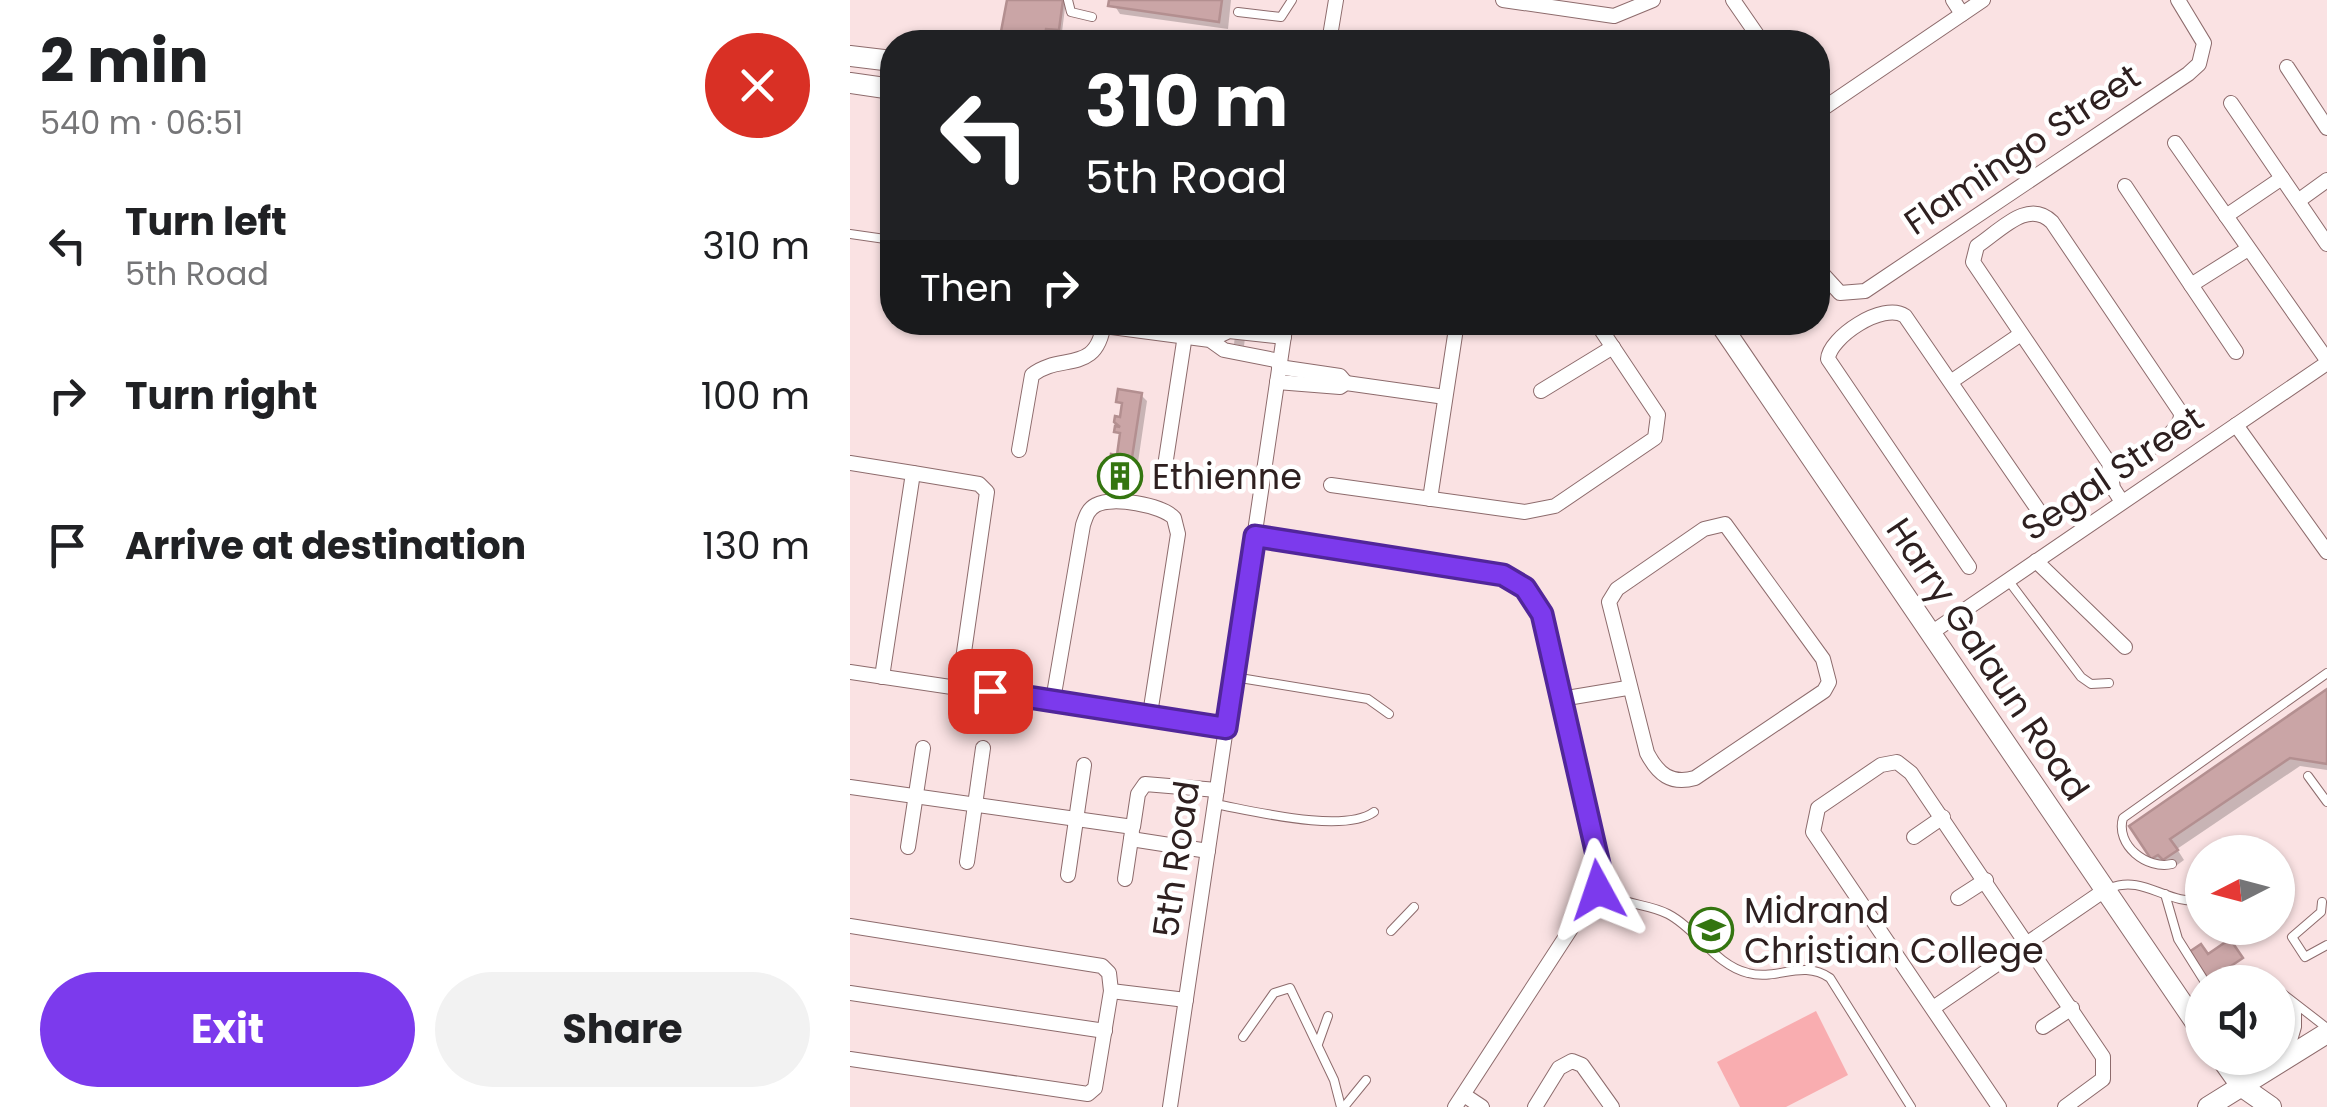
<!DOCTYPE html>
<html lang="en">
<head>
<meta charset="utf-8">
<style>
	body { margin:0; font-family:Poppins,sans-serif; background:#f2f2f2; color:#202124; height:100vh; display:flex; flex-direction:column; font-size:38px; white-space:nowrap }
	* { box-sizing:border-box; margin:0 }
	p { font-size:32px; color:#757577 }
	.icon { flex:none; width:55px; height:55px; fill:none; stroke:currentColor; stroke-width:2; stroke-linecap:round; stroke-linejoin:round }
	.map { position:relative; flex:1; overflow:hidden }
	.panel { display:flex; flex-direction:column; background:#fff; width:850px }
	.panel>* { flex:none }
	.hud { position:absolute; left:30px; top:30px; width:950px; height:305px; border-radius:40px; box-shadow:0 2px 8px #0004; background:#202124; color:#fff; overflow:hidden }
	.needle { width:65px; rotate:264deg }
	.buttons { position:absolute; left:1335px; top:835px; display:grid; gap:20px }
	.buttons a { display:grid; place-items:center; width:110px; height:110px; border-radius:50%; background:#fff; box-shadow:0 2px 8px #0004; font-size:50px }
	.pin { position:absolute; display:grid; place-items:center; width:85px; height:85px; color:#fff; margin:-42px; border-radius:20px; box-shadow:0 5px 15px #0006 }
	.me { position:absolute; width:110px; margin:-55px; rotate:355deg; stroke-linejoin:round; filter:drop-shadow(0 0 8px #0008) }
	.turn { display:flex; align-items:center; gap:35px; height:210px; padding:0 40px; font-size:45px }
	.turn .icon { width:130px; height:130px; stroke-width:2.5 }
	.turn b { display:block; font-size:70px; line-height:85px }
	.then { display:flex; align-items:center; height:95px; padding:0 40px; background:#0003; gap:20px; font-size:38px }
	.round { display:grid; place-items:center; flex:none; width:105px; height:105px; border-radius:52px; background:#f2f2f2 }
	.headline { display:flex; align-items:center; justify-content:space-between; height:170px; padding:0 40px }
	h1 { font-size:60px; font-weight:700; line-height:75px }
	.cta { display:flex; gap:20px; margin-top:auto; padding:20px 40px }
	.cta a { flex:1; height:115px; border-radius:60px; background:#7c3aed; color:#fff; font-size:40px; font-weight:700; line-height:115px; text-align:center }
	.cta a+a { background:#f2f2f2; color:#202124 }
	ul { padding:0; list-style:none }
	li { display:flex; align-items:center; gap:30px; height:150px; padding:0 40px }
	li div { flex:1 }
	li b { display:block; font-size:38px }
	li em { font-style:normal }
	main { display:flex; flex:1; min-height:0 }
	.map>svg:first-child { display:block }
	.green { fill:#f9adb0 }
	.shadow { fill:#0003 }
	.building { fill:#caa5a6; stroke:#b38f90; stroke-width:2.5 }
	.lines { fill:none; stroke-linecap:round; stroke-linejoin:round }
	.lane-casing { stroke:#8d6b6c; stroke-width:10 }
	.street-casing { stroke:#8d6b6c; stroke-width:16 }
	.secondary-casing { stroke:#8d6b6c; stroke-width:22 }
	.lane { stroke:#fff; stroke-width:8 }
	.street { stroke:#fff; stroke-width:14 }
	.secondary { stroke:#fff; stroke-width:20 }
	.route-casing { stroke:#51269a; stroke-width:25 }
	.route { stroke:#7c3aed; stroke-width:18 }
	.labels { text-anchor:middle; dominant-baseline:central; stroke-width:9; stroke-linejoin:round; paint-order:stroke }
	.street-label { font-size:35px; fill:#2e2020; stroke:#fff }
	.poi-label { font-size:35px; fill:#2e2020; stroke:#fff; text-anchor:start }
</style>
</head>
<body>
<main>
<section class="panel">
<div class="headline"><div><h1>2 min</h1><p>540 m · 06:51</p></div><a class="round" style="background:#d93025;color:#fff"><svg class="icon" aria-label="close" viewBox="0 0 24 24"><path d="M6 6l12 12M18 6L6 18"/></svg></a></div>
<ul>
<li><svg class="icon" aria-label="left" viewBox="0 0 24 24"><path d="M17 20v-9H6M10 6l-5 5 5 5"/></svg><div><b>Turn left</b><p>5th Road</p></div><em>310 m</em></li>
<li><svg class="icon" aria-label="right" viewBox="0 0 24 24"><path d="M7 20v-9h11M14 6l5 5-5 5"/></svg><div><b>Turn right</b></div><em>100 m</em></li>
<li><svg class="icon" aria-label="arrive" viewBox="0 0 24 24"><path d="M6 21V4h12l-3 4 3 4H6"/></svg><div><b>Arrive at destination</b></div><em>130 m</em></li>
</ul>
<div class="cta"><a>Exit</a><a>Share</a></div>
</section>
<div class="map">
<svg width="1477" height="1107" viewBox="0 0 1477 1107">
	<rect width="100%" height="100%" fill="#fae2e3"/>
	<path class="green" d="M966,1011l32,64 -62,32h-46l-23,-45z"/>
	<g class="shadow">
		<path d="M159,0h57l-4,32 -13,-1 -2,11h-45z"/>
		<path d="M261,0h120l-3,29 -108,-15z"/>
		<path d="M385,336l10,2 -1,8 -10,-2z"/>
		<path d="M291,395l6,6 -10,68 -9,-1 6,5 -3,16 -12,-1 -10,-14 11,-6 -8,-8 7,-2 3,-21 -5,-5 7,-25 -5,-6z"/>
		<path d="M1477,692v78l-27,-4 -123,83 7,11 -11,8 -5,-5 -6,3 -9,-9 -20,-30z"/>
	</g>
	<g class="building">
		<path d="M157,0h56l-4,30 -13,-1 -2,13h4h-49z"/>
		<path d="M259,0h113l-3,22 -111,-16z"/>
		<path d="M268,389l24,4 -11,71 -21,-3 1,-7 6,1 3,-22 -6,-1 1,-6 5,1 -6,-5 1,-6 5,1 2,-14 -6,-1z"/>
		<path d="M257,464l24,3 -3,20 -16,-2 2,-9 -8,-1z"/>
		<path d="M1477,689v75l-37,-6 -120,81 8,11 -15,10 -5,-5 -7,4 -22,-33z"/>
		<path d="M1380,939l13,19 -21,14 7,10h-19l-21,-30 12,-8 7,10z"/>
	</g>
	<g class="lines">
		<defs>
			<g id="lane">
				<path d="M218,0l3,12 21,5"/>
				<path d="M388,12l43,5 11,-17"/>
				<path d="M0,234l42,6"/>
				<path d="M1158,580l73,97 10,7 18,-1"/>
				<path d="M384,677l134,22 21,15"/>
				<path d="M1458,776l19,26"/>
				<path d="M365,804c39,7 128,30 159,8"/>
				<path d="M1322,864c-25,6 -57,-19 -49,-46l204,-145"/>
				<path d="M750,884c20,24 43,17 68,30 29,15 47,51 80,59 29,8 54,-14 82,5l81,129"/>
				<path d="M1260,888c34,-14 58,18 92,12"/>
				<path d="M1315,894l13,45 27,43"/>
				<path d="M1472,902l-1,10 -29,25 13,20 22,-12"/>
				<path d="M541,931l23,-24"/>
				<path d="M1428,990l49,38"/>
				<path d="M393,1037l31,-44 16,-5 44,92 7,27"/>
				<path d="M468,1044l10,-28"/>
				<path d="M1440,1051l7,-24v-20"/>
				<path d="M494,1107l22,-27"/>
			</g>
			<g id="street">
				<path d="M653,0l111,16 39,-16"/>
				<path d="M883,0l29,42"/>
				<path d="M1103,0l9,14"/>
				<path d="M479,42l7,-42"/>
				<path d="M1437,67l40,61"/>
				<path d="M1381,103l96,141"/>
				<path d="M968,112l165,-112"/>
				<path d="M1325,143l152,217"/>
				<path d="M1275,186l66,99"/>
				<path d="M1448,201l29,-21"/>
				<path d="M1376,216l56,-38"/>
				<path d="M968,269l22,24 25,-2 323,-217 11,-10 5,-21 -26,-43"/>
				<path d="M254,326l106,14 14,10 56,11"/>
				<path d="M360,340l19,-9 55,6"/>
				<path d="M1386,352l-45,-67 57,-36"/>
				<path d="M429,367l61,9 6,7"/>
				<path d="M1102,381l69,-47"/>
				<path d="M427,382l63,5 6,-4 99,14"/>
				<path d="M691,391l72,-44"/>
				<path d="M1386,425l91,127"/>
				<path d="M169,450l13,-75c29,-23 65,1 72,-53"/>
				<path d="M0,463l63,10 -31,204"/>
				<path d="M1259,463c20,1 74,-28 72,-50l-129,-191c-24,-24 -52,9 -75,24l-4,16 136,201 4,25 9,14"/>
				<path d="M63,473l66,11 8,8 -28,195"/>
				<path d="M313,479l24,-157"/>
				<path d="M481,485l194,27 30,-6 100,-68 3,-23 -62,-93"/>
				<path d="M580,499l27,-177"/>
				<path d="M875,524l98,135 6,23 -5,9 -129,87c-24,7 -37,-4 -48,-25l-38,-151 8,-13 87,-60z"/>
				<path d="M405,535l235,36 35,17 16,26 58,250 1,20 -145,223"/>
				<path d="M1186,561l89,86"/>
				<path d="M1119,567l-141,-208c1,-21 55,-58 77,-43l138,201"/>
				<path d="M1081,633l396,-270"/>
				<path d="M0,672l376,56"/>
				<path d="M711,699l66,-11"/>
				<path d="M203,700l30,-175c3,-9 5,-16 13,-20 16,-9 66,0 78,13l4,16 -28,180"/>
				<path d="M0,787l283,40 5,-33 7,-10 72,6"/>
				<path d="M1064,837l29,-20"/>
				<path d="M281,839l77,12"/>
				<path d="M58,847l15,-99"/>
				<path d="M117,862l16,-114"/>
				<path d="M218,875l16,-110"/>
				<path d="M275,879l7,-47"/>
				<path d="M1108,898l28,-18"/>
				<path d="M0,926l252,40 7,7 2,18 -16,97 -7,6 -238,-35"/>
				<path d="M261,991l75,9"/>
				<path d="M0,993l255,38"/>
				<path d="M1083,1008l172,-118"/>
				<path d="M1193,1027l29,-19"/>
				<path d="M614,1095l18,12"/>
				<path d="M320,1107l116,-785"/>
				<path d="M685,1107l24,-39 13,-7 10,4 30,42"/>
				<path d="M1149,1107l-186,-275 5,-24 63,-43 16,-3 14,11 192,284v22l-38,28"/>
			</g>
			<g id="secondary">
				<path d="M0,56l42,5"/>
				<path d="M0,83l42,6"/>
				<path d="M869,322l483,710"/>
				<path d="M1371,1058l20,28 30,21"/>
				<path d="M1358,1107l119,-74"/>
			</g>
		</defs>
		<use href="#lane" class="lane-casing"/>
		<use href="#street" class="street-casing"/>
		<use href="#secondary" class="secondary-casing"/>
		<use href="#lane" class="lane"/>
		<use href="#street" class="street"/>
		<use href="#secondary" class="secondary"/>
	</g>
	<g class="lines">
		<defs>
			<path id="route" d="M140,691l236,37 29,-192 248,39 22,13 17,26 57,250 -1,26"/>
		</defs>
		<use href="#route" class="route-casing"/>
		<use href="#route" class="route"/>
	</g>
	<defs>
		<symbol id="building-ring" viewBox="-11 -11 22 22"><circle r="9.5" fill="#fff" stroke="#347510" stroke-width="1.5"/><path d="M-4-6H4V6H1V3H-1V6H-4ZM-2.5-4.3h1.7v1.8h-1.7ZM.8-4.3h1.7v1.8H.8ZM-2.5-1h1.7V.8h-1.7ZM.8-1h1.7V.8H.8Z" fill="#347510"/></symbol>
		<symbol id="school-ring" viewBox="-11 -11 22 22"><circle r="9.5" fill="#fff" stroke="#347510" stroke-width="1.5"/><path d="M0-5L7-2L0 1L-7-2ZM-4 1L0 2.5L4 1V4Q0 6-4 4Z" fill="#347510"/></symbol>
	</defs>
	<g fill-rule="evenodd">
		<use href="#building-ring" x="245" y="451" width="50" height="50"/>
		<use href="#school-ring" x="836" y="905" width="50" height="50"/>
	</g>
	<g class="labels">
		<g class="street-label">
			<text transform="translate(1172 149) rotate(-34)">Flamingo Street</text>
			<text transform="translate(1262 473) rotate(-34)">Segal Street</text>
			<text transform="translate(1138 659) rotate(56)">Harry Galaun Road</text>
			<text transform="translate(326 859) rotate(-82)">5th Road</text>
		</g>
		<g class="poi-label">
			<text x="302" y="476">Ethienne</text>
			<text x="894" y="910">Midrand<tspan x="894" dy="40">Christian College</tspan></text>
		</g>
	</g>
</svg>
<div class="buttons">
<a><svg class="needle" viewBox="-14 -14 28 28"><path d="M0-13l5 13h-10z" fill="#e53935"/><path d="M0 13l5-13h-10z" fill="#757577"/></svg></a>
<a><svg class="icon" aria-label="sound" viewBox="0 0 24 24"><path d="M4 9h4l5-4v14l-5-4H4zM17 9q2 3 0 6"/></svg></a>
</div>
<div class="pin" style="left:140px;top:691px;background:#d93025"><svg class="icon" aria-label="arrive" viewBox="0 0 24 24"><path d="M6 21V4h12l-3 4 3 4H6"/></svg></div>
<svg class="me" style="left:748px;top:890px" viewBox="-20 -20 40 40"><path d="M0-17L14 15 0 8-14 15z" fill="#7c3aed" stroke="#fff" stroke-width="4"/></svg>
<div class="hud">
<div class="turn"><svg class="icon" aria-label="left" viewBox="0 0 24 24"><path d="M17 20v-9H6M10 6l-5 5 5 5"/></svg><div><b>310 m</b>5th Road</div></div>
<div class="then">Then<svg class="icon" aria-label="right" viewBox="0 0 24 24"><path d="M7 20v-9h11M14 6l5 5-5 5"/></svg></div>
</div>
</div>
</main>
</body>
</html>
